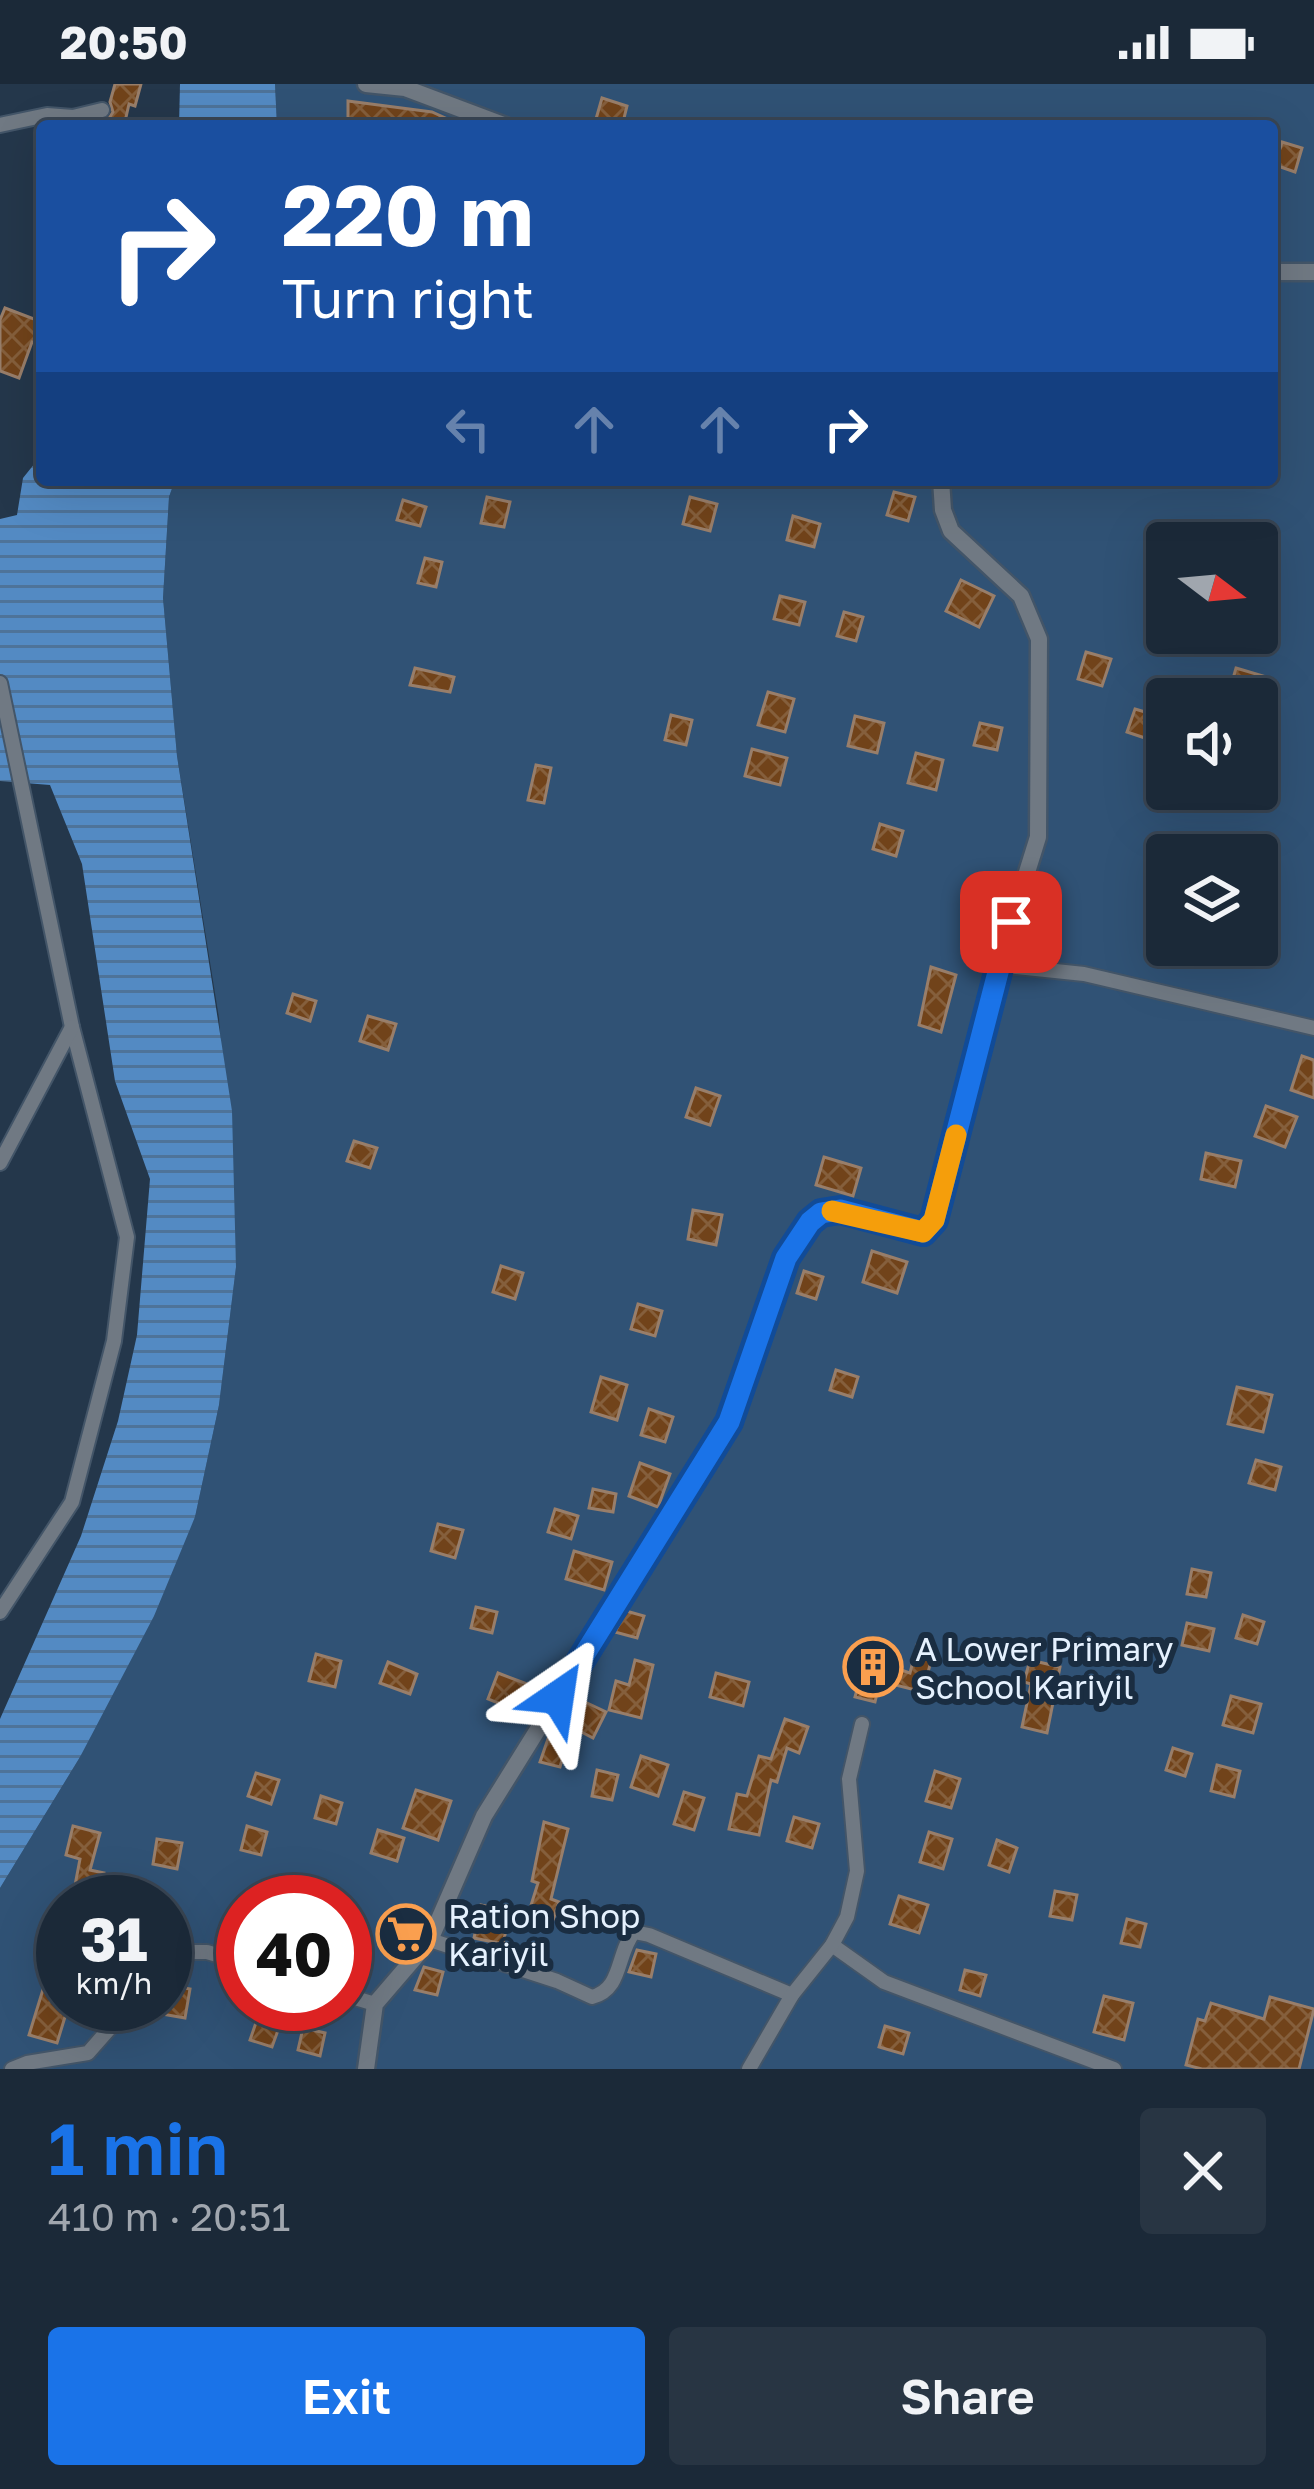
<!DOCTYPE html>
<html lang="en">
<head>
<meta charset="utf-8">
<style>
	body { margin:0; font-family:"Golos Text",sans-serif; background:#283543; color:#f1f3f6; height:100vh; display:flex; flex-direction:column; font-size:45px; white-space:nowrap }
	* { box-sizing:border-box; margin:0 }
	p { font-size:39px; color:#a0a6ae }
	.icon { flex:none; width:66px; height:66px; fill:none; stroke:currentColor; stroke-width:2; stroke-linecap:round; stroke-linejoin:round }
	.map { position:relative; height:1985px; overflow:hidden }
	.side { display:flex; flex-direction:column; background:#1b2938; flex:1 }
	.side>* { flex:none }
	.top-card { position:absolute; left:36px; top:36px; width:1242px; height:366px; border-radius:12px; box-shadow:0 12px 48px #0002,0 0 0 3px #394553; background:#1a4fa0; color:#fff; overflow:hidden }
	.needle { width:78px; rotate:106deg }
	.buttons { position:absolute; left:1146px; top:438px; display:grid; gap:24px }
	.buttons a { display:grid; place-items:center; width:132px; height:132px; border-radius:12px; background:#1b2938; box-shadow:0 12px 48px #0002,0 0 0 3px #394553; font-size:60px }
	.speed { position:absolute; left:36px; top:1791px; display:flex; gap:24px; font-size:60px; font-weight:700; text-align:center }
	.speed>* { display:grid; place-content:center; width:156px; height:156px; border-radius:50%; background:#1b2938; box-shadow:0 12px 48px #0002,0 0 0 3px #394553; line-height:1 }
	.speed small { font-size:30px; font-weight:400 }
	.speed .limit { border:18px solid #d22; background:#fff; color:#111 }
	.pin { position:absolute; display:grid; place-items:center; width:102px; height:102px; color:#fff; margin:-51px; border-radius:24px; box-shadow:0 6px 18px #0006 }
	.me { position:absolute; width:132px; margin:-66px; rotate:32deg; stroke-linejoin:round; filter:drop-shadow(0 0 9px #0008) }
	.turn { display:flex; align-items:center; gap:42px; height:252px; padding:0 48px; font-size:54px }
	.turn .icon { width:156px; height:156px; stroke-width:2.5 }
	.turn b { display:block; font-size:84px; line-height:102px }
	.lanes { display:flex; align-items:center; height:114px; padding:0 48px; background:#0003; justify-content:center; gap:60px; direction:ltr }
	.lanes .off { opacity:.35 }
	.round { display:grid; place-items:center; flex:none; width:126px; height:126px; border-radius:12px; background:#283543 }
	.headline { display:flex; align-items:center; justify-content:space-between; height:204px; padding:0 48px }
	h1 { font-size:72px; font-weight:600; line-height:90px; color:#1a73e8 }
	.primary-button { display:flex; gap:24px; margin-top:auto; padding:24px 48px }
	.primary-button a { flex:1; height:138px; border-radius:12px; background:#1a73e8; color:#fff; font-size:48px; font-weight:600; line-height:138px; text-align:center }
	.primary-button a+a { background:#283543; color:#f1f3f6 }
	.status { display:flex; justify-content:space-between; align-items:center; height:84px; padding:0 60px; background:#1b2938; direction:ltr }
	.status svg { height:33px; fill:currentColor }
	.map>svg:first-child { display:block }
	.green { fill:#305275; fill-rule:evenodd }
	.water { fill:url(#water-rules) }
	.building { fill:url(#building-cross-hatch); stroke:#987e6a; stroke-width:3 }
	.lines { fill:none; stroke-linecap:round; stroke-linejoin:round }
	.minor-casing { stroke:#435568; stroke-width:18 }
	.tertiary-casing { stroke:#435568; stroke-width:21 }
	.minor { stroke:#707983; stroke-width:14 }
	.tertiary { stroke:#707983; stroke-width:16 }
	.route-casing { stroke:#114b97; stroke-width:30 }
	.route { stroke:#1a73e8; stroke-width:21 }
	.slow { stroke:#f59e0b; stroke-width:21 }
	.labels { text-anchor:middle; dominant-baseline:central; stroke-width:12; stroke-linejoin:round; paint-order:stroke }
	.poi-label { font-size:33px; fill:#e5f1fe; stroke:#1a2d41; text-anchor:start }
</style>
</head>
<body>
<div class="status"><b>20:50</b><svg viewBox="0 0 49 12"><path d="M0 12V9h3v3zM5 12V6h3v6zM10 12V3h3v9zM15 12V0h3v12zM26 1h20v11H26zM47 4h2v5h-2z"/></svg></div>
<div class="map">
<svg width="1314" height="1985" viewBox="0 0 1314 1985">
	<defs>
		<pattern id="water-rules" width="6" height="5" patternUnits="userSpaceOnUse" patternTransform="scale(3)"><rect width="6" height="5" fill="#538ac3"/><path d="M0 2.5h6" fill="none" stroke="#4e7399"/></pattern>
		<pattern id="building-cross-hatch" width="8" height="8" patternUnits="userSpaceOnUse" patternTransform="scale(3)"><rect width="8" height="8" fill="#71431a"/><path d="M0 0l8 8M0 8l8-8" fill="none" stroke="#855f3c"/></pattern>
	</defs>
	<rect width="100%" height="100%" fill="#24374b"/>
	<path class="green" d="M275,0h1039v1985h-1314v-181l80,-131 115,-240 24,-112 17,-138 -17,-249 -42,-262 -14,-158 6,-101 6,-17h1097v-354h-995zM1167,459h90v90h-90zM1167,615h90v90h-90zM1167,771h90v90h-90zM63,1818h102v102h-102zM243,1818h102v102h-102z"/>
	<g class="water">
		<path d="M180,0h95l2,42h-98z"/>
		<path d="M42,378v18h133l-6,17 -6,101 14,158 55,355 4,156 -17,138 -24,112 -41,99 -74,141 -80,131v-169l81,-183 37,-115 19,-86 13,-156 -35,-98 -33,-217 -32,-79 -50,-4v-262l17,-4 6,-37 12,-15z"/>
	</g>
	<g class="building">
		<path d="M115,0h26l-6,22 -6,-2 -5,22h-20l9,-14 -3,-10z"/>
		<path d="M602,14l25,8 -5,20h-28z"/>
		<path d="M348,17l84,11 31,14 -69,-4v3l-23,-5v4h-23z"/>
		<path d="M1282,58l20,6 -7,24 -20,-7z"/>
		<path d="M5,224l37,14v22l-10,-2 -13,36 -19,-7v-51z"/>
		<path d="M894,408l21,5 -7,24 -21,-6z"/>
		<path d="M487,413l23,5 -6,25 -23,-4z"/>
		<path d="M690,413l27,7 -7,27 -27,-7z"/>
		<path d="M403,416l23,7 -6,19 -23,-6z"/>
		<path d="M793,432l27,8 -6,23 -27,-7z"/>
		<path d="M425,474l17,4 -6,25 -18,-4z"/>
		<path d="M961,496l33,16 -15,31 -33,-16z"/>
		<path d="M780,512l25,6 -6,23 -25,-6z"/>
		<path d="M844,528l19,5 -7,24 -19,-5z"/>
		<path d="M1086,568l25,7 -9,27 -24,-7z"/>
		<path d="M415,584l39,9 -4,15 -40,-7z"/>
		<path d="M1236,584l27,8 -7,22 -26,-9z"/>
		<path d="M768,608l26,7 -9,33 -27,-7z"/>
		<path d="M1135,625l27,8 -8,24 -27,-9z"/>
		<path d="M671,631l21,5 -6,25 -21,-5z"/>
		<path d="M855,632l29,7 -7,30 -29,-7z"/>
		<path d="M980,639l22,5 -5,22 -23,-5z"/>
		<path d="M752,665l35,9 -7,27 -35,-9z"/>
		<path d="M916,669l27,7 -7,30 -28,-7z"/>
		<path d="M536,681l15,3 -7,35 -16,-3z"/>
		<path d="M880,740l23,7 -7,25 -23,-7z"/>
		<path d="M931,883l25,8 -15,57 -22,-7z"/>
		<path d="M293,910l23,7 -6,20 -23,-8z"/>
		<path d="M368,932l28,8 -8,26 -28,-9z"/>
		<path d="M1302,972l12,4v38l-23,-8z"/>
		<path d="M696,1004l24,8 -10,29 -24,-8z"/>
		<path d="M1266,1022l31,11 -12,30 -30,-11z"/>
		<path d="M354,1057l23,7 -7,20 -23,-7z"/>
		<path d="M1206,1069l35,8 -6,26 -34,-8z"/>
		<path d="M824,1073l37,11 -8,28 -37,-11z"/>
		<path d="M693,1126l29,5 -6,30 -28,-6z"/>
		<path d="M872,1167l35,11 -10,31 -34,-11z"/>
		<path d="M501,1182l22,7 -8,26 -22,-7z"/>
		<path d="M804,1187l19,6 -7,22 -19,-6z"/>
		<path d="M638,1220l24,7 -7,25 -24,-7z"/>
		<path d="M836,1286l22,7 -6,20 -22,-7z"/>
		<path d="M601,1293l26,8 -10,35 -26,-8z"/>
		<path d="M1237,1303l35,8 -9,37 -35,-8z"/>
		<path d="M649,1325l24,8 -8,25 -24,-7z"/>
		<path d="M1256,1376l25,7 -6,23 -26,-7z"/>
		<path d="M640,1379l30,11 -12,33 -29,-11z"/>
		<path d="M593,1405l23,5 -3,18 -24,-4z"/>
		<path d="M555,1425l23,7 -7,23 -23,-7z"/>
		<path d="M438,1440l25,6 -8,28 -24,-7z"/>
		<path d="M574,1467l38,11 -8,28 -38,-11z"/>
		<path d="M1192,1485l19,4 -5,24 -19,-3z"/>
		<path d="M476,1523l21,5 -5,21 -21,-5z"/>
		<path d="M626,1527l18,5 -7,22 -22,-6z"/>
		<path d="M1243,1531l21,7 -7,22 -21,-6z"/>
		<path d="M1187,1539l27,6 -5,22 -27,-6z"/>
		<path d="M864,1557l18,6 -5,15 33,11 7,-28 17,4 -11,43 -43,-11 -5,21 -20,-5 6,-22 -8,-2z"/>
		<path d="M316,1570l25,7 -6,26 -26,-6z"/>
		<path d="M635,1576l18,5 -12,53 -32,-8 7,-29 13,4z"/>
		<path d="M1030,1576l30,7 -13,66 -25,-6 9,-43 -7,-2z"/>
		<path d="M388,1578l29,12 -7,20 -30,-11z"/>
		<path d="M498,1589l29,11 -9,27 -30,-12z"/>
		<path d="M716,1589l33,9 -6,24 -33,-9z"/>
		<path d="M1231,1612l30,8 -8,29 -30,-8z"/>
		<path d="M585,1618l21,10 -13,26 -21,-11z"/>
		<path d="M785,1635l23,8 -9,26 -12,-5 -10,34 -6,-2 -12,55 -30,-6 8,-35 10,2 12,-40 12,3z"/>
		<path d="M550,1649l18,5 -8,29 -20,-5z"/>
		<path d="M1173,1664l19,6 -7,22 -19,-6z"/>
		<path d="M641,1672l27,9 -10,31 -27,-9z"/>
		<path d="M1217,1681l23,6 -6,26 -23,-6z"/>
		<path d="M597,1686l21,5 -6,25 -20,-4z"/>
		<path d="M935,1687l25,8 -9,29 -25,-7z"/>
		<path d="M256,1689l23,7 -8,24 -23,-8z"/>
		<path d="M416,1706l35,11 -13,39 -35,-12z"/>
		<path d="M684,1708l20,6 -10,32 -20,-6z"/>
		<path d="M321,1712l21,7 -6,21 -21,-6z"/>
		<path d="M794,1733l25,7 -7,24 -25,-7z"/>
		<path d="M544,1738l24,7 -17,70 8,3 -8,24 -24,-8 11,-35 -6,-2z"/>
		<path d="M73,1742l27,7 -10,37 14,3 -4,26 -27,-3 7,-37 -14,-4z"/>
		<path d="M247,1742l20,6 -6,23 -20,-5z"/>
		<path d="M378,1746l26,8 -7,23 -26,-8z"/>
		<path d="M929,1748l23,7 -9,30 -23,-7z"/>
		<path d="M157,1755l25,4 -5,26 -24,-5z"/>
		<path d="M997,1756l20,8 -8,24 -20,-7z"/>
		<path d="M1055,1807l22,4 -5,25 -22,-4z"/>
		<path d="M899,1812l29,9 -9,28 -29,-9z"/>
		<path d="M481,1821l29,6 -7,33 -29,-6z"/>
		<path d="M415,1822l12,10 -8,17 -21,25 -16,-14z"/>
		<path d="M1127,1835l19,5 -6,23 -19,-4z"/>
		<path d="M637,1866l19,4 -5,23 -22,-5z"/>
		<path d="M424,1883l19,5 -6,23 -22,-5z"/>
		<path d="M49,1886l14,5v29h6l-12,39 -28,-8z"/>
		<path d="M965,1886l21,5 -6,21 -20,-6z"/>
		<path d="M167,1901l23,4 -5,29 -23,-4z"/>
		<path d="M1104,1912l29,7 -9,37 -30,-8z"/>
		<path d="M1270,1913l44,12 -15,60h-97l-16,-4 12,-46 7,2 6,-18 53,16z"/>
		<path d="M260,1927l22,8 -10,28 -22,-7z"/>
		<path d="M885,1942l24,7 -6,21 -24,-7z"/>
		<path d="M303,1944l22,5 -5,23 -22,-6z"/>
	</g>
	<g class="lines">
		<defs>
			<g id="minor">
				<path d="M0,41l47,-10 26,2 29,-7"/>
				<path d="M0,599l72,344 55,210 -13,104 -42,161 -72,110"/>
				<path d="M998,881l86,9 230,54"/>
				<path d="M0,1079l72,-136"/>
				<path d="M430,1856l127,41 35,16c31,-8 24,-43 42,-65l15,3 143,60"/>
				<path d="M832,1861l52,37 230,87"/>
				<path d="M165,1877l7,-9h35l36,11"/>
				<path d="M345,1911l30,9"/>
				<path d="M12,1985l15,-6 61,-10 43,-49"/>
				<path d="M749,1985l43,-74 40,-50 15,-28 10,-46 -8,-92 13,-55"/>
			</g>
			<g id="tertiary">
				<path d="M366,0l39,4 101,38"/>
				<path d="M1272,188h42"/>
				<path d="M366,1985l9,-65 55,-64 54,-124 245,-394 57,-164 24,-36 11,-9 19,-3 83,22 11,-12 64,-255 40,-128 1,-198 -18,-43 -70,-65 -8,-21 -2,-30"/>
			</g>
		</defs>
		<use href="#minor" class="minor-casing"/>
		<use href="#tertiary" class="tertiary-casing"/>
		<use href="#minor" class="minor"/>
		<use href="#tertiary" class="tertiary"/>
	</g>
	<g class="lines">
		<defs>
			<path id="route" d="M558,1613l171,-275 57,-164 24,-36 11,-9 19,-3 83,22 11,-12 77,-298"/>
		</defs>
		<use href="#route" class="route-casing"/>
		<use href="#route" class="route"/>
		<path class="slow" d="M832,1127l91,21 11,-12 22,-85"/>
	</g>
	<defs>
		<symbol id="building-ring" viewBox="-11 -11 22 22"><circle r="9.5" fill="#1a2d41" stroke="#fa9f4f" stroke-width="1.5"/><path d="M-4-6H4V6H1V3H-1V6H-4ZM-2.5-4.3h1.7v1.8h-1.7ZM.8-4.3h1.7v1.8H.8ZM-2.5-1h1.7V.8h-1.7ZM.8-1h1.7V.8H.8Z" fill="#fa9f4f"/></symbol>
		<symbol id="supermarket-ring" viewBox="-11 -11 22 22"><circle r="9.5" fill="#1a2d41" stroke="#fa9f4f" stroke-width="1.5"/><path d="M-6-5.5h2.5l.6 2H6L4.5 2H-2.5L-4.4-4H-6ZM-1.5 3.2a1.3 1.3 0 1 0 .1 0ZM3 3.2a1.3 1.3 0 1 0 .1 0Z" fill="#fa9f4f"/></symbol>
	</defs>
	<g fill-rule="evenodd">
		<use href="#building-ring" x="840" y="1550" width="66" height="66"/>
		<use href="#supermarket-ring" x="373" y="1817" width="66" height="66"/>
	</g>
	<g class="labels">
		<g class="poi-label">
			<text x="915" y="1564">A Lower Primary<tspan x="915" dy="38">School Kariyil</tspan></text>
			<text x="448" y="1831">Ration Shop<tspan x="448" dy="38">Kariyil</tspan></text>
		</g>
	</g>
</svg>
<div class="buttons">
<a><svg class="needle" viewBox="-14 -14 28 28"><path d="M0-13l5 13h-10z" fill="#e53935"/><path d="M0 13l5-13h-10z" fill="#a0a6ae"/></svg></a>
<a><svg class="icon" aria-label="sound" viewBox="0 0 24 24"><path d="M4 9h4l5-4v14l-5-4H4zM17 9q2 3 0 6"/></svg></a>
<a><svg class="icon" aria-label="layers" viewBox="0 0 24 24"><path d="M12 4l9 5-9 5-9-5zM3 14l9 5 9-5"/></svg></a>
</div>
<div class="speed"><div>31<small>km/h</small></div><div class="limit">40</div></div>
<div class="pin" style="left:1011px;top:838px;background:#d93025"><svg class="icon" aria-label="arrive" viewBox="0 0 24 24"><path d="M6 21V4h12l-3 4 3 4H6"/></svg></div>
<svg class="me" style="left:558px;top:1613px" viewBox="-20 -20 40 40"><path d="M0-17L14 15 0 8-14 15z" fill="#1a73e8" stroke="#fff" stroke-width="4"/></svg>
<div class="top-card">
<div class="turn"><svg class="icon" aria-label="right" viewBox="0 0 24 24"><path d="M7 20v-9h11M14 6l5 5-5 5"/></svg><div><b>220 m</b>Turn right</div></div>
<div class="lanes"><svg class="icon off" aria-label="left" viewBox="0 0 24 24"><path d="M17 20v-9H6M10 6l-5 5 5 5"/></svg><svg class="icon off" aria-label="ahead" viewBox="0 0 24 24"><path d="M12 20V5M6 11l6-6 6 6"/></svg><svg class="icon off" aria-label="ahead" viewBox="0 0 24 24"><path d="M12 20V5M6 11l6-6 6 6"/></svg><svg class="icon" aria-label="right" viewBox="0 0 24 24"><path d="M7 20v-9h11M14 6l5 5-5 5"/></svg></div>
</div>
</div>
<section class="side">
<div class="headline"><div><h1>1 min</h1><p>410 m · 20:51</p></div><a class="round"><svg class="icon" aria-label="close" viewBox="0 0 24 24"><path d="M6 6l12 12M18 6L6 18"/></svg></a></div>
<div class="primary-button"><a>Exit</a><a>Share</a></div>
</section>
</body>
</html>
